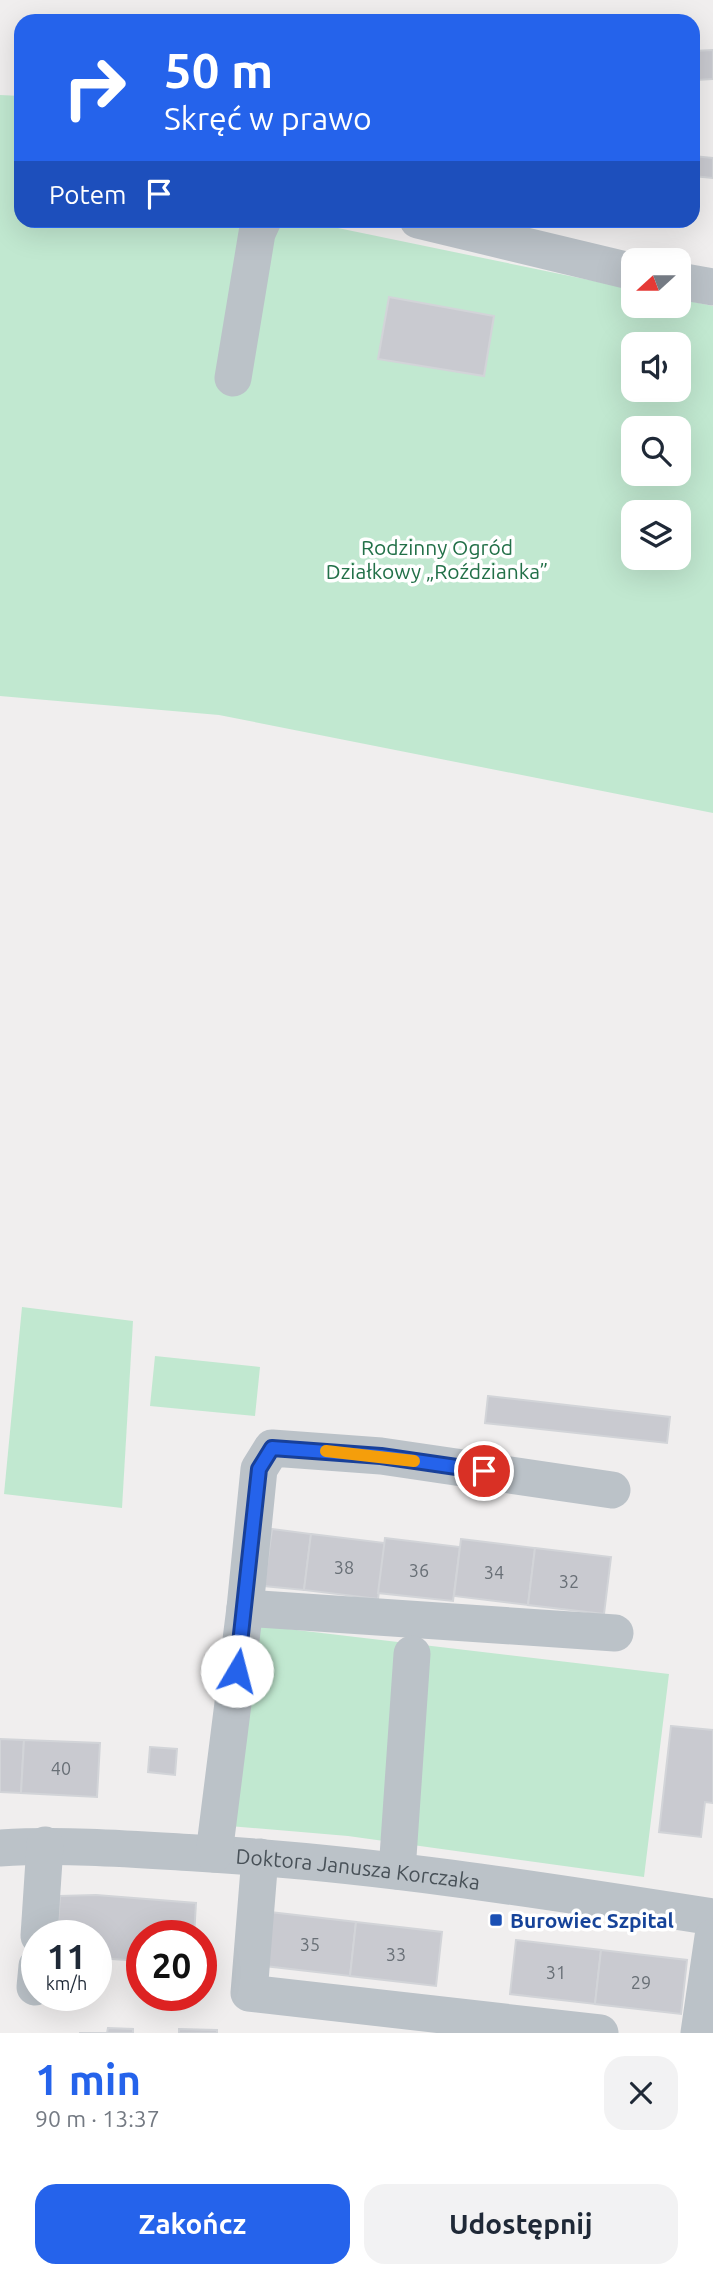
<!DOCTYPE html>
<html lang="pl">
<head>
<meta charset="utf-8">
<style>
	body { margin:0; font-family:Ubuntu,sans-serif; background:#f2f2f3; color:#1f2937; height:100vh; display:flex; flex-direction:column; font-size:26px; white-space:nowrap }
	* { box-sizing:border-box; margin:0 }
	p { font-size:23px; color:#747a83 }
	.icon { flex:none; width:38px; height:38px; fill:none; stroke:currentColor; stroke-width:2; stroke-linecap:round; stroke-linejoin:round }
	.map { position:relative; height:2033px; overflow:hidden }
	.side { display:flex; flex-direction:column; background:#fff; flex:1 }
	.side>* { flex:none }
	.top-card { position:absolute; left:14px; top:14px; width:686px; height:214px; border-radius:21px; box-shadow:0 7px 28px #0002; background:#2563eb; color:#fff; overflow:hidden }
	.needle { width:46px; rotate:249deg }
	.tools { position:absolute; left:621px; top:248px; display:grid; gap:14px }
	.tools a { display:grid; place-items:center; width:70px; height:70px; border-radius:14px; background:#fff; box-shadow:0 7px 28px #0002; font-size:35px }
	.speed { position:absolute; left:21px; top:1920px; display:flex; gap:14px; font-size:35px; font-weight:700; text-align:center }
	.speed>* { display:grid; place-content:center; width:91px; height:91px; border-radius:50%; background:#fff; box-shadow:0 7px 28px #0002; line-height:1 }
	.speed small { font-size:18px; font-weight:400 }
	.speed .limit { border:10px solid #d22; background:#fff; color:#111 }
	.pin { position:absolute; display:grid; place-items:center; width:60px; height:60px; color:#fff; margin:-30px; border:4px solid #fff; border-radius:50%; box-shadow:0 2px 7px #0007 }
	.me { position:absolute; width:77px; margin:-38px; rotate:8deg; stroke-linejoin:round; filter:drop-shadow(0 0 5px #0008) }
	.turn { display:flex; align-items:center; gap:24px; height:147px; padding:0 35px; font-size:32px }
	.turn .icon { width:91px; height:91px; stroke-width:2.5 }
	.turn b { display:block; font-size:49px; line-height:60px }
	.then { display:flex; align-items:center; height:66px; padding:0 35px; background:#0003; gap:14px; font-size:26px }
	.round { display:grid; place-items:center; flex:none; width:74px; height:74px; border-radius:21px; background:#f2f2f3 }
	.overview { display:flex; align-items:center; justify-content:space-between; height:119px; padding:0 35px }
	h1 { font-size:42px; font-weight:600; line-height:52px; color:#2563eb }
	.button { display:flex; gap:14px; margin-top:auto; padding:14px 35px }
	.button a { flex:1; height:80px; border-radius:21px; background:#2563eb; color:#fff; font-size:28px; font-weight:600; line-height:80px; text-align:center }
	.button a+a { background:#f2f2f3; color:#1f2937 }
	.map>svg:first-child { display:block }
	.green { fill:#c1e8d0; fill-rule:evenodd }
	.building { fill:#c9cad0; stroke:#d2d4d8; stroke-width:2 }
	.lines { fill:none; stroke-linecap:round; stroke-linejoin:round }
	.minor { stroke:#bbc2c8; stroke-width:37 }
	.route-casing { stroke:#184099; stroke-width:18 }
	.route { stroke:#2563eb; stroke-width:12 }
	.slow { stroke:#f59e0b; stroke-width:12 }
	.transit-dot { fill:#1a4fb4; stroke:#fff; stroke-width:2.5 }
	.labels { text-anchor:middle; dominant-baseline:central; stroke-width:7; stroke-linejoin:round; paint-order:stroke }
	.number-label { font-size:18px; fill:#686f76 }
	.park-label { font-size:21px; fill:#227048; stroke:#fff }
	.street-label { font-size:21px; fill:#485158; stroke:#fff }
	.transit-label { font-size:21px; font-weight:bold; fill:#164399; stroke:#fff; text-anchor:start }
</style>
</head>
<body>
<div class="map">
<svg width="713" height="2033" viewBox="0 0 713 2033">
	<rect width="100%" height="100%" fill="#f0eeee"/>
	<g class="green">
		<path d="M0,95l21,1v124l283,1 329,68 1,17h45v-7l34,7v507l-494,-98 -219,-19zM634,345h45v45h-45zM634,429h45v45h-45zM634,513h45v45h-45z"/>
		<path d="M22,1307l111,14 -11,187 -118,-14z"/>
		<path d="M155,1356l105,11 -5,49 -105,-10z"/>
		<path d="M254,1625l415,49 -25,203 -296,-41 -119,-10z"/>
	</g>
	<g class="building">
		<path d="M713,50v29l-17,1 -2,-29z"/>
		<path d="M693,156l20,2v20l-20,-2z"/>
		<path d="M389,297l105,19 -10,60 -106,-17z"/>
		<path d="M488,1396l182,21 -3,26 -182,-20z"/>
		<path d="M272,1529l39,5 -7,56 -40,-4z"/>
		<path d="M311,1534l74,9 -7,56 -74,-9z"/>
		<path d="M385,1538l75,9 -7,54 -75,-8z"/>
		<path d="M461,1539l74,9 -7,57 -74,-9z"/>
		<path d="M535,1548l76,9 -7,57 -76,-9z"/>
		<path d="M671,1726l42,4v73l-8,-1 -4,35 -42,-5z"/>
		<path d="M0,1739l24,1 -3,53 -21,-1z"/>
		<path d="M24,1740l76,3 -3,54 -76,-4z"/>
		<path d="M150,1747l27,2 -2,26 -27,-3z"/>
		<path d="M96,1895l100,8 -2,33h-52v25l-46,-3v-22h-39l3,-40z"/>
		<path d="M270,1912l86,10 -6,54 -85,-10z"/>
		<path d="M356,1922l86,10 -6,54 -86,-10z"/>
		<path d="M516,1940l85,10 -6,54 -85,-10z"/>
		<path d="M601,1950l86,10 -6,54 -86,-10z"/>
		<path d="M108,2028l25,1v4h-54h28z"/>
		<path d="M179,2029l38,1v3h-38z"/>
	</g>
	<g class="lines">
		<g class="minor">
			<path d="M418,220l216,52"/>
			<path d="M679,281l34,6"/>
			<path d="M233,378l24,-145 6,-13"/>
			<path d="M245,1608l14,-139 13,-21 109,8 231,34"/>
			<path id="s1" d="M0,1848c66,-4 131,1 196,5 174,10 345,37 517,64"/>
			<path d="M214,1854l31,-246 370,25"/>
			<path d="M260,1857l-11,136 351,40"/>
			<path d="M397,1871l15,-217"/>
			<path d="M39,1936l6,-91"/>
			<path d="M35,1987l2,-21"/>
			<path d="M699,2033l14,-96"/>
		</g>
	</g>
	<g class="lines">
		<defs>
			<path id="route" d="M237,1671l22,-202 13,-21 109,8 103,15"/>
		</defs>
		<use href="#route" class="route-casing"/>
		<use href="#route" class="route"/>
		<path class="slow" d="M326,1451l88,10"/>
	</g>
	<rect class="transit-dot" x="489" y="1913" width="14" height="14" rx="3.5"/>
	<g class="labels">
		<g class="number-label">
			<text x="344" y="1567">38</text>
			<text x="419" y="1570">36</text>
			<text x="494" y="1572">34</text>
			<text x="569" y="1581">32</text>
			<text x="61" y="1768">40</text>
			<text x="310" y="1944">35</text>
			<text x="396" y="1954">33</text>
			<text x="556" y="1972">31</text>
			<text x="641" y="1982">29</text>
		</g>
		<g class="park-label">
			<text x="437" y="547">Rodzinny Ogród<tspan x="437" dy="24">Działkowy „Roździanka”</tspan></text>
		</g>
		<g class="street-label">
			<text stroke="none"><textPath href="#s1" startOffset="359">Doktora Janusza Korczaka</textPath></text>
		</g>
		<g class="transit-label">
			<text x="510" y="1920">Burowiec Szpital</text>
		</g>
	</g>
</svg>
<div class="tools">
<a><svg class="needle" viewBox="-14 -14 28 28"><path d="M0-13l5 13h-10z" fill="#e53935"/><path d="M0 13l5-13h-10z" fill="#747a83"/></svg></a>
<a><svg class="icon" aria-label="sound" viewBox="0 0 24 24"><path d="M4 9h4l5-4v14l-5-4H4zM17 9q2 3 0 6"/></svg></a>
<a><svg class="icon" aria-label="search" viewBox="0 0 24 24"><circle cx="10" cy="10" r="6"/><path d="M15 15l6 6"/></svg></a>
<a><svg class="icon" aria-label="layers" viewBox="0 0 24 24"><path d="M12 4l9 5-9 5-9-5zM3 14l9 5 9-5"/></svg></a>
</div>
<div class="speed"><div>11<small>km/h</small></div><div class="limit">20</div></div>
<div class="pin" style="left:484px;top:1471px;background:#d93025"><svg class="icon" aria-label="arrive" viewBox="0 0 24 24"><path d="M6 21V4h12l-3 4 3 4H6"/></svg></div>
<svg class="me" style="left:237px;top:1671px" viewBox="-20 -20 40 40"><circle r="19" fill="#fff"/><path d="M0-13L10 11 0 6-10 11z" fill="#2563eb"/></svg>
<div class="top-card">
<div class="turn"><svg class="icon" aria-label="right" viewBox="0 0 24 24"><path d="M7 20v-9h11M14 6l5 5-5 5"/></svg><div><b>50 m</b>Skręć w prawo</div></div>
<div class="then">Potem<svg class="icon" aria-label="arrive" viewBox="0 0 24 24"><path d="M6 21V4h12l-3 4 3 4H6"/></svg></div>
</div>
</div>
<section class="side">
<div class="overview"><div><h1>1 min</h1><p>90 m · 13:37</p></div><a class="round"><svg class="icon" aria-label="close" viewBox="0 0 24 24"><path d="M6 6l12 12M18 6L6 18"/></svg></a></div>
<div class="button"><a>Zakończ</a><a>Udostępnij</a></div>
</section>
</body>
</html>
